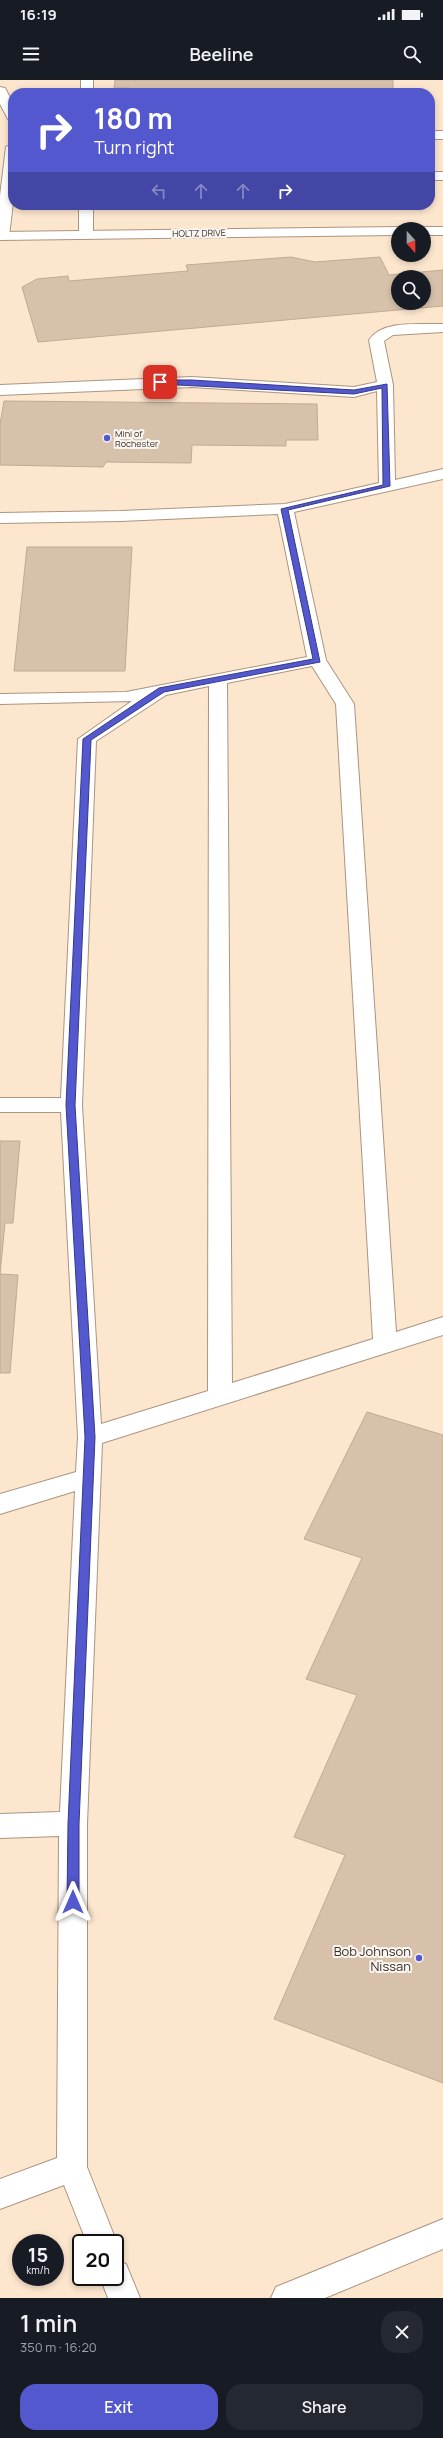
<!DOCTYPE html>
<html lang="en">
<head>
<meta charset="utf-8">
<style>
	body { margin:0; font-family:Manrope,sans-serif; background:#242831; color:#f1f3f6; height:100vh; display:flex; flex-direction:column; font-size:15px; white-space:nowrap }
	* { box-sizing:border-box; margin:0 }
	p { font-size:13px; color:#9ea1a6 }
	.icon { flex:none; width:22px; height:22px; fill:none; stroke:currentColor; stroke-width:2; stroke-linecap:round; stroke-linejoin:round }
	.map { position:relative; height:2218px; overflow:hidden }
	.panel { display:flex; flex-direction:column; background:#171b24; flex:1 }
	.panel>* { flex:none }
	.top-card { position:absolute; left:8px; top:8px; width:427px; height:122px; border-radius:16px; box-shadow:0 2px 6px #0003; background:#5458cf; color:#fff; overflow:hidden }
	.needle { width:26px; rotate:159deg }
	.controls { position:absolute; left:391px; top:142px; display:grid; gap:8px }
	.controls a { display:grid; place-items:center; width:40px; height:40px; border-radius:50%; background:#171b24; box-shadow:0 2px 6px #0003; font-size:20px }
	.speed { position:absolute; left:12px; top:2154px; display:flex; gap:8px; font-size:20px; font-weight:700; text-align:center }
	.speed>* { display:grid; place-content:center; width:52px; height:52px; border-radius:50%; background:#171b24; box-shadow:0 2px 6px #0003; line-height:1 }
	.speed small { font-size:10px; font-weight:400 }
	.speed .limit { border:2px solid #111; border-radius:6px; background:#fff; color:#111 }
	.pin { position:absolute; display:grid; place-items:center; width:34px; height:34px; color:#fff; margin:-17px; border-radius:8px; box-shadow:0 2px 6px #0006 }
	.me { position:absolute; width:44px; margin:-22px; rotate:0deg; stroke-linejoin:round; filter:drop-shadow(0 0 3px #0008) }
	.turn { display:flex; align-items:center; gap:14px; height:84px; padding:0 20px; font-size:18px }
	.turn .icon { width:52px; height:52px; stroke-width:2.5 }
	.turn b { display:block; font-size:28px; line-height:34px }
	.lanes { display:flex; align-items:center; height:38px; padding:0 20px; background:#0003; justify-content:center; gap:20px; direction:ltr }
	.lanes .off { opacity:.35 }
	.round { display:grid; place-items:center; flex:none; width:42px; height:42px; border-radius:16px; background:#242831 }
	.summary { display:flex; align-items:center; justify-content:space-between; height:68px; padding:0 20px }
	h1 { font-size:24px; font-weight:600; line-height:30px }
	.primary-button { display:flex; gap:8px; margin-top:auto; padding:8px 20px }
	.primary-button a { flex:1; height:46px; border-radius:16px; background:#5458cf; color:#fff; font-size:16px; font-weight:600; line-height:46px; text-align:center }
	.primary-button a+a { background:#242831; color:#f1f3f6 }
	.status { display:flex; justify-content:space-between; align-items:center; height:28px; padding:0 20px; background:#171b24; direction:ltr }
	.status svg { height:11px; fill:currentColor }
	header { display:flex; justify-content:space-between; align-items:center; height:52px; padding:0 20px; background:#171b24; font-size:18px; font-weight:600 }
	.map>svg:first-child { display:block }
	.building { fill:#d8c1aa; stroke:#c0aa93; fill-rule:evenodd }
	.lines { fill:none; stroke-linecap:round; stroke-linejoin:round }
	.service-casing { stroke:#ab957f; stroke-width:2 }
	.minor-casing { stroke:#ab957f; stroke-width:2 }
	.service { fill:#fff; fill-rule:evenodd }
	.minor { fill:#fff; fill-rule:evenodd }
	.route { fill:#5458cf; stroke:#373987 }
	.poi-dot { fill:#5458cf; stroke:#fbf6f2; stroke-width:1.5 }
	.labels { text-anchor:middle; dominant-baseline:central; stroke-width:4; stroke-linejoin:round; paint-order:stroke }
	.far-street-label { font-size:9px; fill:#393027; stroke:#fbf6f2 }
	.far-poi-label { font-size:9px; fill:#393027; stroke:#fbf6f2; text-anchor:start }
	.near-poi-label { font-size:13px; fill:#393027; stroke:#fbf6f2; text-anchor:end }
</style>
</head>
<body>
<div class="status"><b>16:19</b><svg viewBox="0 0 49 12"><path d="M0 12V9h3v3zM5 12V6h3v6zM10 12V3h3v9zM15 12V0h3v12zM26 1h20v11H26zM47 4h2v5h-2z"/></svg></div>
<header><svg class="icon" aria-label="menu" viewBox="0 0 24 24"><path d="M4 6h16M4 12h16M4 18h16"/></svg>Beeline<svg class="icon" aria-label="search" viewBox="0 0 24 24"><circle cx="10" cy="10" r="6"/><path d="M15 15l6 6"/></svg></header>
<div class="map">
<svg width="443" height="2218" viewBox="0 0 443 2218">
	<rect width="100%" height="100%" fill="#fde6ce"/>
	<g class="building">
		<path d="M115,0h278v13h-264l1,-5h-16z"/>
		<path d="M291,177l24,5 65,-5 9,18 54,-5v36l-405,36 -16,-55 15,-8 31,-3 1,5 119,-10 -2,-6zM398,197h26v26h-26z"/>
		<path d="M4,321l313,3 1,36h-32v6l-94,-1 -1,18 -85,-1 -3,5 -103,-2v-41z"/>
		<path d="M27,467h105l-7,124h-111z"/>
		<path d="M0,1061h20l-7,82h-8l-5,51z"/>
		<path d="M0,1194l18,1 -8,98h-10z"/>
		<path d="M367,1332l76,23v648l-169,-64 71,-164 -51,-18 63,-142 -51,-16 56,-121 -58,-19z"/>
	</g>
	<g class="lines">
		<defs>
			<g id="service">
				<rect x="81" y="0" width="12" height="13"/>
				<path d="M0,7l5,1 8,15v17l-5,-1 -8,-15z"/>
				<rect x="430" y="51" width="13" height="8"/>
				<path d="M13,63v60l-4,33 -7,4h-2v-44l6,-49z"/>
				<rect x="430" y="92" width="13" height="8"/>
				<path d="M79,125h14v30l-2,3 -5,1 -7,-4z"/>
				<path d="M426,147h17v8h-19v-6h-4z"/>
				<path d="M443,244v8l-50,3 -9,6 9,44 2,95 48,-11v10l-149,33 32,148 28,44 42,628 47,-15v18l-341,108 -15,381v343l30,76 -2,6v-6h-28l-23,-58 -64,24v-30l57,-21 2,-322 -59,2v-24l60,-2 15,-321 -75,23v-20l76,-22 2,-35 -17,-325h-61v-14h61l17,-359 54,-38 -132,3v-10l126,-2 181,-35 -29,-143 -157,7 -121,2v-10l121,-2 164,-7 94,-21 -2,-92 -23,6 -162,-10 -192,8v-10l192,-8 162,10 23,-5 -8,-42c14,-21 52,-15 74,-16zM312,586l24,38 37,635 -141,44 -5,-700zM209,606l-1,705 -107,33 -19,-319 14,-364 70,-46z"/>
				<path d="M115,2180l11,4 14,34h-32l-8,-21h15z"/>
			</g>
			<g id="minor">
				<path d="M398,147l6,2h-6v6l-398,5v-8z"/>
				<path d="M426,147l7,4 -2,3 -7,1v-6h-6z"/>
				<path d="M443,2139v30l-118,49h-54l5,-11z"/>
			</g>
		</defs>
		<use href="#service" class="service-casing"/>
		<use href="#minor" class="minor-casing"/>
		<use href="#service" class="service"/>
		<use href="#minor" class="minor"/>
	</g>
	<path class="route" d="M160,300h32l162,10 33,-6 3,102 -102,24 32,152 -156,30 -73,48 -16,365 20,332 -16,387v78l-6,5 -6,-5 1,-78 17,-387 -19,-332 17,-366 76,-51 154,-29 -32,-150 102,-24 -1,-97 -28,6 -196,-10z"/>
	<g class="poi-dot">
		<circle cx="107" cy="358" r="4"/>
		<circle cx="419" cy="1878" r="4"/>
	</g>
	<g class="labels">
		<g class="far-street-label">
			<text transform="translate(199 153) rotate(-1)">HOLTZ DRIVE</text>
		</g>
		<g class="far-poi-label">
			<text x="115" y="353">Mini of<tspan x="115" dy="10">Rochester</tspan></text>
		</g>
		<g class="near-poi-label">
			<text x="411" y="1871">Bob Johnson<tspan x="411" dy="15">Nissan</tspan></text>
		</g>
	</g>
</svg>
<div class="controls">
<a><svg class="needle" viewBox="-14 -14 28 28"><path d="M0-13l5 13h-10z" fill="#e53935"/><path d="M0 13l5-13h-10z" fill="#9ea1a6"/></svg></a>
<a><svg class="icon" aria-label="search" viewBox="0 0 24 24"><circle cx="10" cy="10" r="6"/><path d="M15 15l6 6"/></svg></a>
</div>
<div class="speed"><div>15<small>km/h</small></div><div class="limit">20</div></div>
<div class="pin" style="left:160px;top:302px;background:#d93025"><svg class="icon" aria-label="arrive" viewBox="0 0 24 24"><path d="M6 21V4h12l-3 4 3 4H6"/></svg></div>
<svg class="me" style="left:73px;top:1822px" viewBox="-20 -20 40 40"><path d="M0-17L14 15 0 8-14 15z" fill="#5458cf" stroke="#fff" stroke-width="4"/></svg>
<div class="top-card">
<div class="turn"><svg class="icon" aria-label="right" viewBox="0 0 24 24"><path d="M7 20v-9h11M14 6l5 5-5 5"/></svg><div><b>180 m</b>Turn right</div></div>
<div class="lanes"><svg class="icon off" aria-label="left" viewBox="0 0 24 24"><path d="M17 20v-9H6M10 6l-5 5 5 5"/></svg><svg class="icon off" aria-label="ahead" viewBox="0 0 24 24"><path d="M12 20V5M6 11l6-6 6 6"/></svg><svg class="icon off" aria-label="ahead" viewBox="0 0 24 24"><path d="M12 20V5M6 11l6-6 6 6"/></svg><svg class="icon" aria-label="right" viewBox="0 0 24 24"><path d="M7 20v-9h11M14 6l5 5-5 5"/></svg></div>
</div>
</div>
<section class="panel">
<div class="summary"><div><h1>1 min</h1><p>350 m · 16:20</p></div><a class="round"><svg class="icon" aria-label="close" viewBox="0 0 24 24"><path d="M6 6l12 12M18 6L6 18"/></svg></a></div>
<div class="primary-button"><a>Exit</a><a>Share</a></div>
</section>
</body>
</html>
